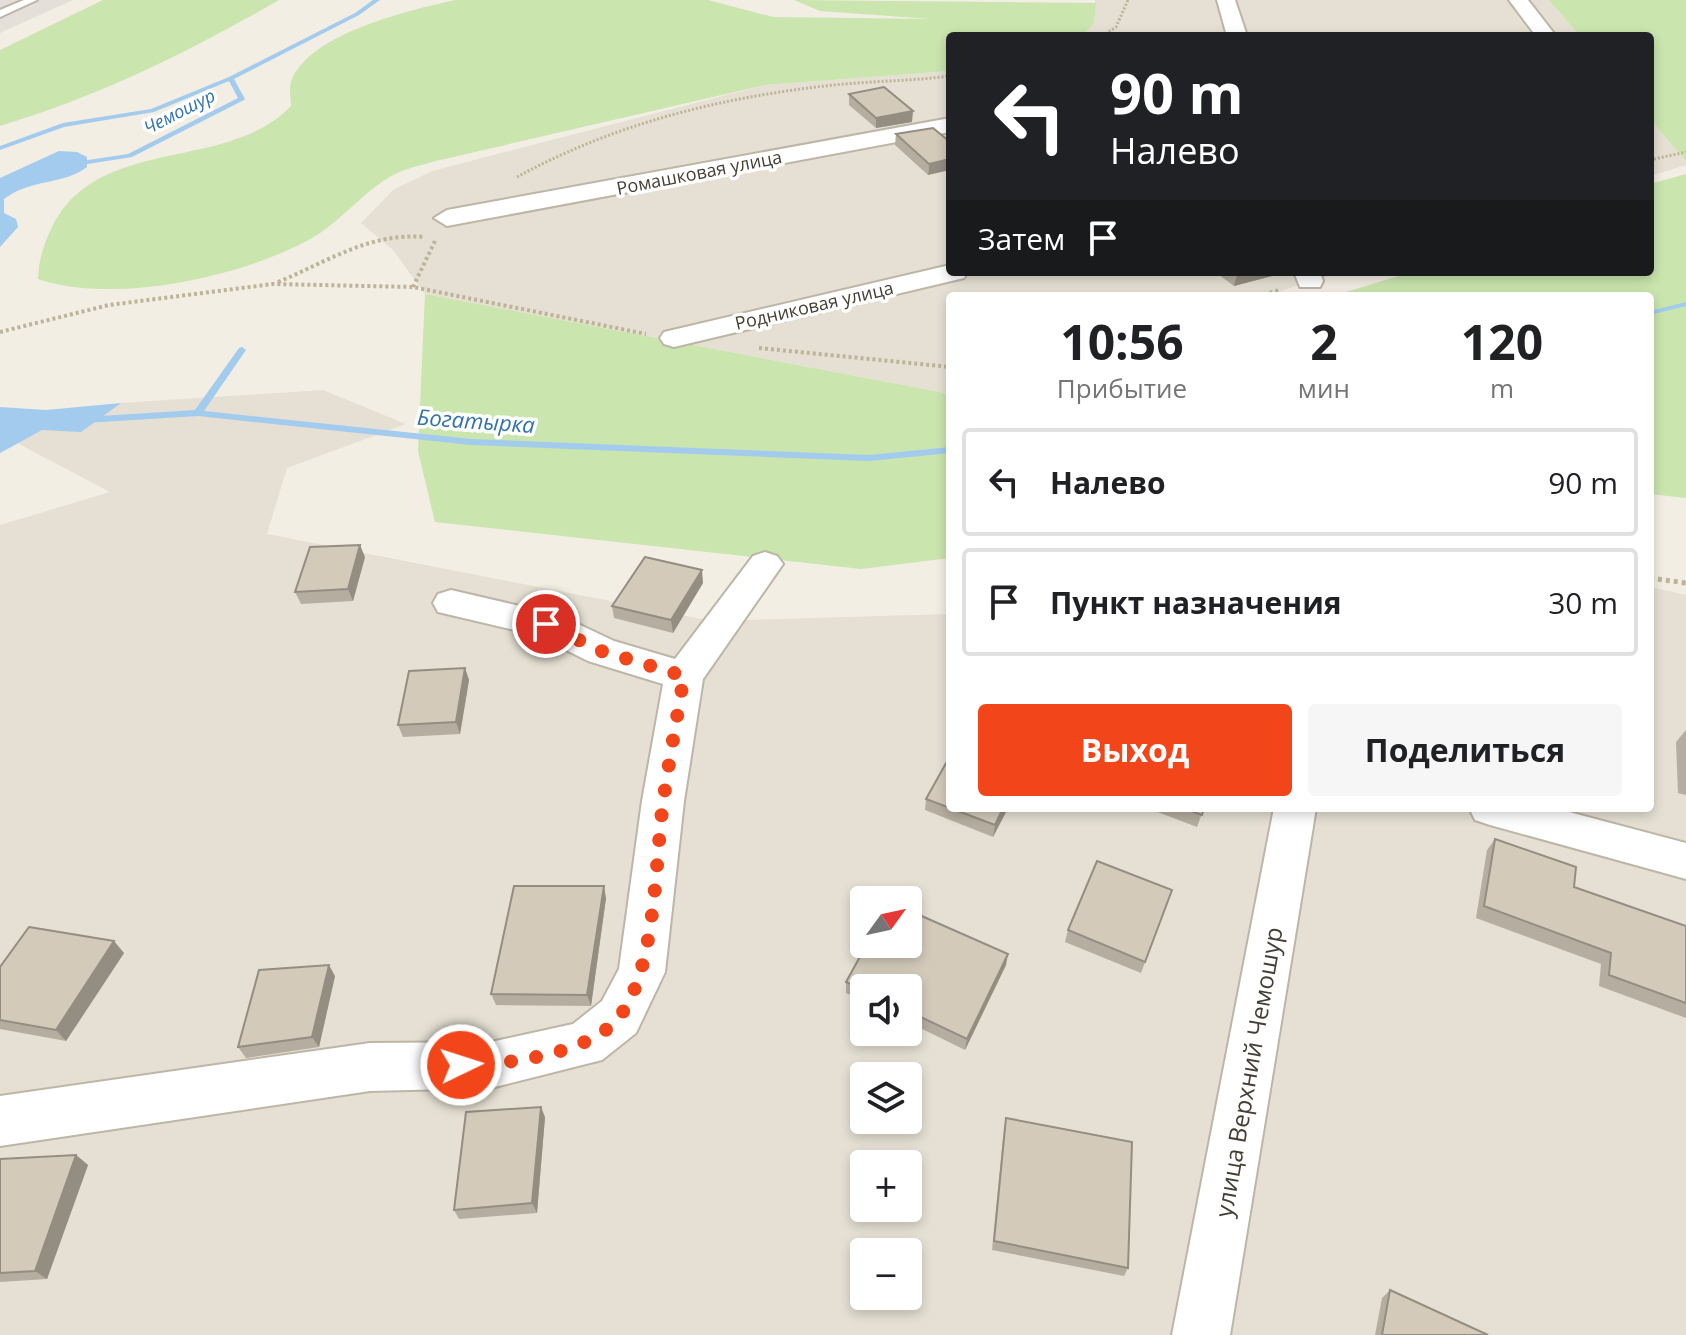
<!DOCTYPE html>
<html lang="ru">
<head>
<meta charset="utf-8">
<style>
	body { margin:0; font-family:"Open Sans",sans-serif; background:#f6f6f6; color:#202124; height:100vh; display:flex; flex-direction:column; font-size:30px; white-space:nowrap }
	* { box-sizing:border-box; margin:0 }
	p { font-size:26px; color:#757577 }
	.icon { flex:none; width:44px; height:44px; fill:none; stroke:currentColor; stroke-width:2; stroke-linecap:round; stroke-linejoin:round }
	.map { position:relative; flex:1; overflow:hidden }
	.panel { position:absolute; left:946px; top:292px; width:708px; height:520px; display:flex; flex-direction:column; background:#fff; border-radius:8px; box-shadow:0 4px 12px #0003 }
	.panel>* { flex:none }
	.guide { position:absolute; left:946px; top:32px; width:708px; height:244px; border-radius:8px; box-shadow:0 4px 12px #0003; background:#202124; color:#fff; overflow:hidden }
	.needle { width:52px; rotate:57deg }
	.tools { position:absolute; left:850px; top:886px; display:grid; gap:16px }
	.tools a { display:grid; place-items:center; width:72px; height:72px; border-radius:8px; background:#fff; box-shadow:0 4px 12px #0003; font-size:40px }
	.pin { position:absolute; display:grid; place-items:center; width:68px; height:68px; color:#fff; margin:-34px; border:4px solid #fff; border-radius:50%; box-shadow:0 2px 8px #0007 }
	.me { position:absolute; width:88px; margin:-44px; rotate:86deg; stroke-linejoin:round; filter:drop-shadow(0 0 6px #0008) }
	.turn { display:flex; align-items:center; gap:28px; height:168px; padding:0 32px; font-size:36px }
	.turn .icon { width:104px; height:104px; stroke-width:2.5 }
	.turn b { display:block; font-size:56px; line-height:68px }
	.then { display:flex; align-items:center; height:76px; padding:0 32px; background:#0003; gap:16px; font-size:30px }
	.eta { display:flex; justify-content:space-evenly; align-items:center; height:136px; text-align:center }
	.eta b { font-size:48px; font-weight:700; line-height:56px }
	.action { display:flex; gap:16px; margin-top:auto; padding:16px 32px }
	.action a { flex:1; height:92px; border-radius:8px; background:#f3451a; color:#fff; font-size:32px; font-weight:700; line-height:92px; text-align:center }
	.action a+a { background:#f6f6f6; color:#202124 }
	ul { padding:0; list-style:none }
	li { display:flex; align-items:center; gap:24px; height:108px; margin:0 16px 12px; padding:0 16px; border:4px solid #e0e0e0; border-radius:8px }
	li div { flex:1 }
	li b { display:block; font-size:30px }
	li em { font-style:normal }
	.map>svg:first-child { display:block }
	.residential { fill:#e5e0d3; fill-rule:evenodd }
	.industrial { fill:#e4e0d9 }
	.green { fill:#cae5ae }
	.water { fill:#a2cbed }
	.lines { fill:none; stroke-linecap:round; stroke-linejoin:round }
	.stream { fill:#a2cbed; fill-rule:evenodd }
	.service-casing { stroke:#bdb6a7; stroke-width:4 }
	.minor-casing { stroke:#bdb6a7; stroke-width:4 }
	.path-far2 { stroke:#beb399; stroke-width:3; stroke-dasharray:2 2; stroke-linecap:butt }
	.path-far1 { stroke:#beb399; stroke-width:4; stroke-dasharray:3 3; stroke-linecap:butt }
	.path { stroke:#beb399; stroke-width:5; stroke-dasharray:4 4; stroke-linecap:butt }
	.service { fill:#fff; fill-rule:evenodd }
	.minor { fill:#fff; fill-rule:evenodd }
	.wall { fill:#b5aea0 }
	.shaded-wall { fill:#948d82 }
	.building { fill:#d3caba; stroke:#948d82; stroke-width:2 }
	.route { stroke:#f3451a; stroke-width:14; stroke-dasharray:0 25.2 }
	.labels { text-anchor:middle; dominant-baseline:central; stroke-width:7; stroke-linejoin:round; paint-order:stroke }
	.far-water-label { font-size:18px; font-style:italic; fill:#3172ac; stroke:#fff }
	.far-street-label { font-size:18px; fill:#443e34; stroke:#fff }
	.water-label { font-size:22px; font-style:italic; fill:#3172ac; stroke:#fff }
	.near-street-label { font-size:24px; fill:#443e34; stroke:#fff }
</style>
</head>
<body>
<div class="map">
<svg width="1686" height="1335" viewBox="0 0 1686 1335">
	<rect width="100%" height="100%" fill="#f2eee4"/>
	<g class="residential">
		<path d="M1095,0h454l31,36h-499l13,-12z"/>
		<path d="M950,71v201h391l-77,24h-314v98l-525,-100 -32,-44 -32,-27 32,-33 39,-19 333,-86z"/>
		<path d="M1650,119l36,42v4l-36,11z"/>
		<path d="M323,390l83,34 -119,44 -20,66 445,87 238,-7v194h700v-221l36,8v740h-1686v-810l110,-33 -110,-58v-6l121,-25zM864,900h44v44h-44zM864,988h44v44h-44zM864,1076h44v44h-44zM864,1164h44v44h-44zM864,1252h44v44h-44z"/>
	</g>
	<path class="industrial" d="M0,0h73l-73,33z"/>
	<g class="green">
		<path d="M103,0h176c-90,52 -179,96 -279,126v-76z"/>
		<path d="M455,0h253l65,17 157,2 -110,-8 -26,-11 302,3 -2,21 -13,12h-131v35l-185,14 -329,76c-14,4 -29,7 -41,13 -31,16 -53,47 -83,64 -69,39 -198,67 -274,41 1,-20 5,-33 14,-52 46,-93 175,-54 239,-121 0,-7 -2,-18 0,-24 17,-49 120,-72 164,-82z"/>
		<path d="M1549,0h137v161l-36,-42v-83h-70z"/>
		<path d="M1686,174v324l-36,-4v-198h-317l79,-24h238v-88z"/>
		<path d="M425,294l525,100v164l-89,11 -426,-47 -17,-71z"/>
	</g>
	<g class="water">
		<path d="M59,151l18,1 10,5v10c-23,18 -55,11 -83,32v14l12,6 2,8 -18,20v-69z"/>
		<path d="M121,403l-40,29 -39,-2 -42,23v-46l46,3z"/>
	</g>
	<g class="lines">
		<g class="stream">
			<path d="M373,0h7l-21,15 -125,64 11,20 -1,1 -112,57 -57,9 -3,-2 3,-2 53,-8 110,-56 -9,-17 -75,31 -90,15 -64,23v-4l63,-23 88,-14 78,-32 126,-64z"/>
			<path d="M1686,302v4l-36,9v-4z"/>
			<path d="M242,347l4,3 -42,61 267,28 398,16 81,-8v6l-81,8 -398,-16 -273,-29 -113,7 -4,-3 4,-3 110,-7 44,-62z"/>
		</g>
		<defs>
			<path id="service" d="M24,0h13l-37,17v-7z"/>
			<g id="minor">
				<path d="M1217,0h18l12,36h-20z"/>
				<path d="M1509,0h19l28,36h-20z"/>
				<path d="M950,118v14l-503,94 -13,-8 13,-8z"/>
				<path d="M950,265v7h18l-4,6 -290,69 -10,-3 -4,-6 4,-6z"/>
				<path d="M1294,272h26l3,9 -3,6h-20z"/>
				<path d="M765,552l12,4 6,8 -80,115 -19,122 -19,171 -29,61 -34,27 -111,28 -121,3 -370,55v-50l370,-53 121,-1 82,-18 29,-23 17,-32 23,-168 21,-117 -75,-23 -52,-26 -98,-23 -5,-9 5,-9 13,-4 108,25 55,26 61,18 78,-103z"/>
				<path d="M1274,808h42l-86,527h-58z"/>
				<path d="M1469,808h85l132,35v36l-196,-54 -15,-5z"/>
			</g>
		</defs>
		<use href="#service" class="service-casing"/>
		<use href="#minor" class="minor-casing"/>
		<g class="path-far2">
			<path d="M1102,36l14,-9 12,-27"/>
			<path d="M1650,160l36,-8"/>
			<path d="M517,177c99,-54 205,-80 317,-92 38,-4 77,-4 116,-9"/>
		</g>
		<g class="path-far1">
			<path d="M278,282c49,-20 92,-50 147,-45"/>
			<path d="M413,287l22,-46"/>
			<path d="M1258,296l22,-6"/>
			<path d="M0,332l109,-27 164,-21 140,3 233,47"/>
			<path d="M759,348l191,19"/>
		</g>
		<path class="path" d="M1650,578l36,5"/>
		<use href="#service" class="service"/>
		<use href="#minor" class="minor"/>
	</g>
	<g class="wall">
		<path d="M849,94l63,28 -36,6 -27,-23z"/>
		<path d="M933,128l-5,47 -33,-30 1,-11z"/>
		<path d="M1215,272h58l-1,4 -38,10z"/>
		<path d="M365,557l-12,44 -52,3 -6,-12z"/>
		<path d="M703,583l-30,50 -59,-15 -2,-12z"/>
		<path d="M465,668l4,12 -9,54 -57,3 -5,-12z"/>
		<path d="M1686,730v65l-8,-2 -2,-51z"/>
		<path d="M926,799l24,9h58l-15,29 -68,-27z"/>
		<path d="M1147,808h57l-7,19z"/>
		<path d="M1495,839l79,48 112,39v92l-87,-32 2,-22 -125,-46 11,-68z"/>
		<path d="M1172,890l-31,83 -76,-31 3,-12z"/>
		<path d="M606,898l-15,108 -95,-1 -5,-11z"/>
		<path d="M124,953l-58,88 -66,-12v-62z"/>
		<path d="M1006,965l-41,85 -57,-28v-34h-44v13l-18,-8v-11z"/>
		<path d="M335,976l-16,71 -73,11 -8,-11z"/>
		<path d="M545,1117l-8,96 -78,6 -5,-9z"/>
		<path d="M1006,1118l122,150 -4,8 -132,-26 12,-122z"/>
		<path d="M76,1155l12,10 -41,114 -47,3v-123z"/>
		<path d="M1390,1290l98,45h-113l7,-37z"/>
	</g>
	<g class="shaded-wall">
		<path d="M913,111l-1,11 -36,6v-10z"/>
		<path d="M950,159v11l-22,5 1,-11z"/>
		<path d="M1246,272h27l-1,4 -38,10 3,-11z"/>
		<path d="M360,545l5,12 -12,44 -5,-12z"/>
		<path d="M702,570l1,13 -30,50 -2,-13z"/>
		<path d="M465,668l4,12 -9,54 -4,-12z"/>
		<path d="M1003,808h5l-15,29 2,-12z"/>
		<path d="M604,886l2,12 -15,108 -4,-11z"/>
		<path d="M114,941l10,12 -58,88 -10,-11z"/>
		<path d="M1008,954l-2,11 -41,85 2,-11z"/>
		<path d="M329,965l6,11 -16,71 -7,-10z"/>
		<path d="M541,1107l4,10 -8,96 -5,-10z"/>
		<path d="M76,1155l12,10 -41,114 -12,-8z"/>
	</g>
	<g class="building">
		<path d="M884,87l29,24 -37,7 -27,-24z"/>
		<path d="M933,128l17,14v17l-21,5 -33,-30z"/>
		<path d="M360,545l-12,44 -53,3 15,-45z"/>
		<path d="M645,557l57,13 -31,50 -59,-14z"/>
		<path d="M465,668l-9,54 -58,3 11,-54z"/>
		<path d="M950,756v52l-24,-9z"/>
		<path d="M950,808h53l-8,17z"/>
		<path d="M1183,808h21l-2,7z"/>
		<path d="M1495,839l81,28 -2,20 112,39v77l-77,-28 2,-22 -127,-47z"/>
		<path d="M1097,861l75,29 -27,72 -77,-32z"/>
		<path d="M514,886h90l-17,109 -96,-1z"/>
		<path d="M908,910l100,44 -41,85 -59,-28v-23h-44v2l-18,-8 21,-38h41z"/>
		<path d="M29,927l85,14 -58,89 -56,-10v-53z"/>
		<path d="M329,965l-17,72 -74,10 21,-77z"/>
		<path d="M541,1107l-9,96 -78,7 12,-98z"/>
		<path d="M1006,1118l126,24 -4,126 -134,-27z"/>
		<path d="M76,1155l-41,116 -35,2v-114z"/>
		<path d="M1390,1290l98,45h-106z"/>
	</g>
	<g class="lines">
		<path class="route" d="M461,1065c44,0 131,-11 159,-49 36,-48 35,-153 43,-213 6,-42 14,-85 21,-127l-83,-25 -55,-27"/>
	</g>
	<g class="labels">
		<g class="far-water-label">
			<text transform="translate(179 111) rotate(-27)">Чемошур</text>
		</g>
		<g class="far-street-label">
			<text transform="translate(699 172) rotate(-11)">Ромашковая улица</text>
			<text transform="translate(814 305) rotate(-13)">Родниковая улица</text>
		</g>
		<g class="water-label">
			<text transform="translate(476 420) rotate(4)">Богатырка</text>
		</g>
		<g class="near-street-label">
			<text transform="translate(1248 1072) rotate(-80)">улица Верхний Чемошур</text>
		</g>
	</g>
</svg>
<div class="tools">
<a><svg class="needle" viewBox="-14 -14 28 28"><path d="M0-13l5 13h-10z" fill="#e53935"/><path d="M0 13l5-13h-10z" fill="#757577"/></svg></a>
<a><svg class="icon" aria-label="sound" viewBox="0 0 24 24"><path d="M4 9h4l5-4v14l-5-4H4zM17 9q2 3 0 6"/></svg></a>
<a><svg class="icon" aria-label="layers" viewBox="0 0 24 24"><path d="M12 4l9 5-9 5-9-5zM3 14l9 5 9-5"/></svg></a>
<a>+</a>
<a>−</a>
</div>
<div class="pin" style="left:546px;top:624px;background:#d93025"><svg class="icon" aria-label="arrive" viewBox="0 0 24 24"><path d="M6 21V4h12l-3 4 3 4H6"/></svg></div>
<svg class="me" style="left:461px;top:1065px" viewBox="-20 -20 40 40"><circle r="17" fill="#f3451a" stroke="#fff" stroke-width="3"/><path d="M0-11L8 9 0 5-8 9z" fill="#fff"/></svg>
<div class="guide">
<div class="turn"><svg class="icon" aria-label="left" viewBox="0 0 24 24"><path d="M17 20v-9H6M10 6l-5 5 5 5"/></svg><div><b>90 m</b>Налево</div></div>
<div class="then">Затем<svg class="icon" aria-label="arrive" viewBox="0 0 24 24"><path d="M6 21V4h12l-3 4 3 4H6"/></svg></div>
</div>
<section class="panel">
<div class="eta">
<div><b>10:56</b><p>Прибытие</p></div>
<div><b>2</b><p>мин</p></div>
<div><b>120</b><p>m</p></div>
</div>
<ul>
<li><svg class="icon" aria-label="left" viewBox="0 0 24 24"><path d="M17 20v-9H6M10 6l-5 5 5 5"/></svg><div><b>Налево</b></div><em>90 m</em></li>
<li><svg class="icon" aria-label="arrive" viewBox="0 0 24 24"><path d="M6 21V4h12l-3 4 3 4H6"/></svg><div><b>Пункт назначения</b></div><em>30 m</em></li>
</ul>
<div class="action"><a>Выход</a><a>Поделиться</a></div>
</section>
</div>
</body>
</html>
